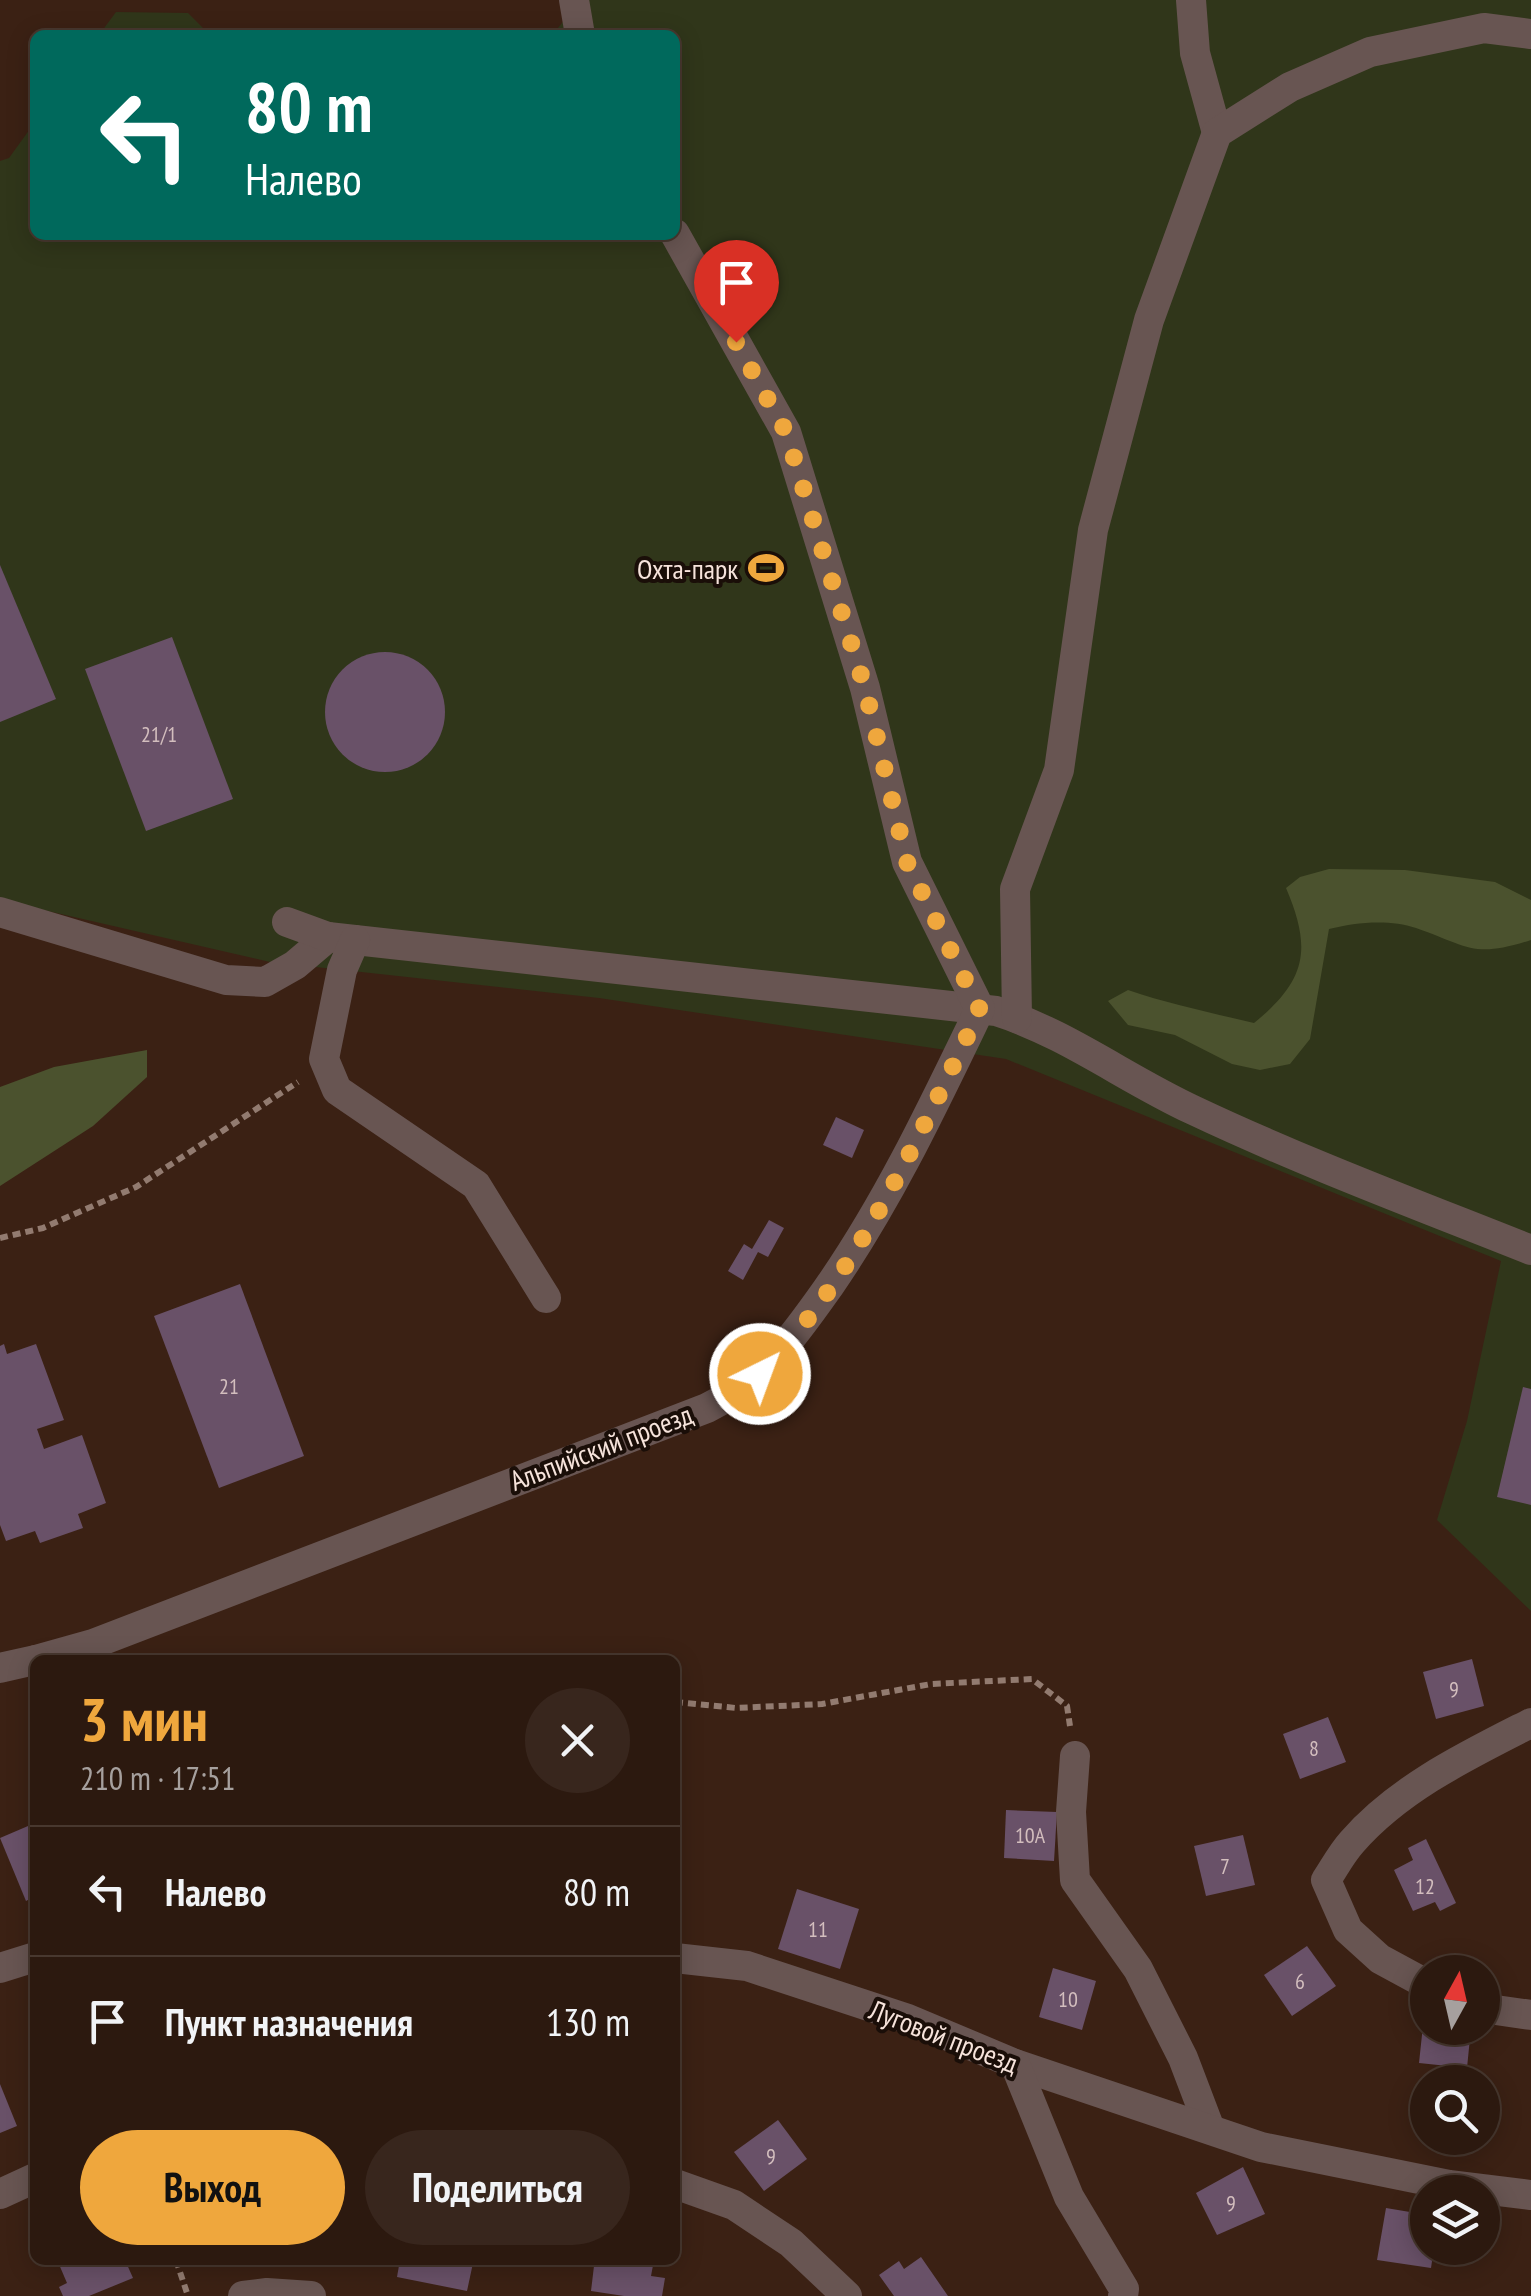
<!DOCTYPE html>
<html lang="ru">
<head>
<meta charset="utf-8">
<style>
	body { margin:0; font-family:"PT Sans Narrow",sans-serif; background:#38261d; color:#f1f3f6; height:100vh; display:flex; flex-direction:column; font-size:38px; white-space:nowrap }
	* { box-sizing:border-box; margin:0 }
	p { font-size:32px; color:#a6a09e }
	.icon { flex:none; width:55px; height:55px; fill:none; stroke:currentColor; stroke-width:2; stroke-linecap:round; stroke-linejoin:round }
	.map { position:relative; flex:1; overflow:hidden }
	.side { position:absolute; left:30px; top:1655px; width:650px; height:610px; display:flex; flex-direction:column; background:#2c190f; border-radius:15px; box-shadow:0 5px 25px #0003,0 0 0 2px #48382f }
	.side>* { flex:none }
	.hud { position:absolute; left:30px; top:30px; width:650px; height:210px; border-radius:15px; box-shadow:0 5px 25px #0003,0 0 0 2px #48382f; background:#00695c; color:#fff; overflow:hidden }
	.needle { width:65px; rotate:8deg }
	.tools { position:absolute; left:1410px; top:1955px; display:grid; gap:20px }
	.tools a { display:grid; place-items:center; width:90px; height:90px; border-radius:50%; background:#2c190f; box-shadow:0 5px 25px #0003,0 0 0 2px #48382f; font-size:50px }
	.pin { position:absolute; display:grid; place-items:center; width:85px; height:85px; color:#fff; margin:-102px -42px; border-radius:50% 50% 50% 0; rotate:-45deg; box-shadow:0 0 10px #0007 }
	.pin .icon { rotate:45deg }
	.me { position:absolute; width:110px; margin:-55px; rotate:42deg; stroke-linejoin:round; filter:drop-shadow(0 0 8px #0008) }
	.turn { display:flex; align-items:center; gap:35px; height:210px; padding:0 50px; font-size:45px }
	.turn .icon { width:130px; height:130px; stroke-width:2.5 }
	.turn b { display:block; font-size:70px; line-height:85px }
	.round { display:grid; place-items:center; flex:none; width:105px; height:105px; border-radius:52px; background:#38261d }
	.summary { display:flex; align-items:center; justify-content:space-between; height:170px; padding:0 50px }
	h1 { font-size:60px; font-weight:600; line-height:75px; color:#efa73d }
	.button { display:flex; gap:20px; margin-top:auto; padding:20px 50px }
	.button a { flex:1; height:115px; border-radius:60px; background:#efa73d; color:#111; font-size:40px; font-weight:600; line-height:115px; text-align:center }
	.button a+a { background:#38261d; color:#f1f3f6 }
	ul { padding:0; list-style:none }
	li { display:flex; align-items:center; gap:30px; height:130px; padding:0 50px; border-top:2px solid #48382f }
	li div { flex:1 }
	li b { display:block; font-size:38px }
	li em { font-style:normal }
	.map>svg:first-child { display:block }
	.green { fill:#30361a }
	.forest { fill:#4b522e }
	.building { fill:#695168 }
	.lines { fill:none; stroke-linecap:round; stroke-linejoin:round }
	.path { stroke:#927b70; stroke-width:6; stroke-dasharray:8 5; stroke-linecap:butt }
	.minor { stroke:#685552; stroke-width:30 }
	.route { stroke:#efa73d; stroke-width:18; stroke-dasharray:0 32.4 }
	.labels { text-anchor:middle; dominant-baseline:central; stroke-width:8; stroke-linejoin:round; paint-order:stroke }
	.number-label { font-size:22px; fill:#d3bebe }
	.poi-label { font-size:28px; fill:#f6e3db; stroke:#1a0e08; text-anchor:end }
	.street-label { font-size:28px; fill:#f6e3db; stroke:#1a0e08 }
</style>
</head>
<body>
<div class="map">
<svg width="1531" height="2296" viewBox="0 0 1531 2296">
	<rect width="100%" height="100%" fill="#3b2114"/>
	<g class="green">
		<path d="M581,0h950v1611l-94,-91 30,-99 34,-160 -495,-202 -407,-61 -329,-36 -270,-62v-739l9,-3 26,-36v113h640v-200h-123z"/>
		<path d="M116,12l72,1 22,22h-111z"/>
	</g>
	<g class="forest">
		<path d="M1329,869l76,1 90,12 36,18v40c-58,19 -63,6 -115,-12 -26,-9 -60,-6 -87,1l-19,110 -20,25 -30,6 -28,-6 -57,-29 -47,-10 -20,-24 20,-11c41,14 84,23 126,33 53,-43 58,-74 32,-135l14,-11z"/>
		<path d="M147,1050v27l-54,49 -93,60v-99l54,-20z"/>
	</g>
	<g class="building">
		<path d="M0,565l56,134 -56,23z"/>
		<path d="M172,637l61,162 -87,32 -61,-162z"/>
		<circle cx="385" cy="712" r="60"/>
		<path d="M836,1117l28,13 -12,28 -29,-13z"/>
		<path d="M769,1220l15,8 -16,29 -10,-5 -15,28 -15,-9 16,-27 8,5z"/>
		<path d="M240,1284l64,172 -85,32 -65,-172z"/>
		<path d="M4,1344l3,10 29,-10 28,76 -27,9 7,20 38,-14 24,68 -28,11 5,14 -43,15 -5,-12 -29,10 -6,-16v-179z"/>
		<path d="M1523,1387l8,2v116l-34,-8z"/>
		<path d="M1472,1659l12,47 -48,13 -13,-47z"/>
		<path d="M1328,1717l18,45 -46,17 -17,-45z"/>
		<path d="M1006,1810l51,2 -3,49 -50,-3z"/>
		<path d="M35,1823v73l-9,5 -26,-63z"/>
		<path d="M1243,1835l12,50 -49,11 -12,-50z"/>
		<path d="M1426,1839l30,64 -16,8 -5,-9 -22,9 -19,-41 19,-10 -5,-12z"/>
		<path d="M797,1889l62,20 -19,60 -62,-20z"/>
		<path d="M1307,1946l29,40 -44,30 -28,-41z"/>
		<path d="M1053,1968l43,13 -14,49 -43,-13z"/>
		<path d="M1424,2016h4v12h43l-4,40 -48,-5z"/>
		<path d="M0,2084l17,42 -17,7z"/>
		<path d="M778,2120l29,39 -43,32 -30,-39z"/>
		<path d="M1243,2167l22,47 -48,21 -21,-42z"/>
		<path d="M1386,2208l42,7v33h6l-3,20 -54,-8z"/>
		<path d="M921,2257l27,39h-54l-15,-21 20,-14 5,8z"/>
		<path d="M64,2260h61l8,18 -44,18h-26l-4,-9 8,-4 -9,-21z"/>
		<path d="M400,2260h64l9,3 -6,28 -70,-14z"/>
		<path d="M603,2260h51l-3,16 14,2 -3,18h-38l-33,-5 3,-25 8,1z"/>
	</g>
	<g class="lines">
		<g class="path">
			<path d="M0,1238l43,-10 93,-41 162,-105"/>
			<path d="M675,1702l61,6 86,-4 109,-20 101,-5 35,27 3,20"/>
			<path d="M176,2260l12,36"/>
		</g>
		<g class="minor">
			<path d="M574,0l6,35"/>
			<path d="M1191,0l4,53 22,80"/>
			<path d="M0,912l226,68 39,2 30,-17 33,-28"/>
			<path d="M287,922l41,15 668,74c70,22 130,68 197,99 110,52 225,95 338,140"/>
			<path d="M355,940l-13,30 -18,89 13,31 139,95 70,113"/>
			<path d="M1017,1018l-2,-129 44,-119 34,-240 56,-210 68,-187 73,-46 80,-35 114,-24 47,6"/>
			<path d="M36,1660l57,-16 614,-236c57,-28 87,-72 123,-123 60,-87 104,-181 150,-276l-73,-147 -42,-174 -79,-256 -111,-198"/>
			<path d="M0,1668l35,-8"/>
			<path d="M1075,1756l-4,56 4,68 63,89 45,89 27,71"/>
			<path d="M675,1958l72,8 161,53 107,45 246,83 188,38 82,10"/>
			<path d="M0,1968l35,-11"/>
			<path d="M1428,1985l-48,-26 -32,-29 -22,-50c8,-12 16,-27 26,-38 47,-54 116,-87 179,-119"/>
			<path d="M1482,2008l49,7"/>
			<path d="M1015,2064l54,133 55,92 -1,7"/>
			<path d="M675,2184l59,21 57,38 56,53"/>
			<path d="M0,2194l35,-16"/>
			<path d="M243,2296l24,-3 44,3"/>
		</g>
	</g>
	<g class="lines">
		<path class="route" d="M736,342l50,90 79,256 42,174 73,148c-60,123 -122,265 -220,364"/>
	</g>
	<defs>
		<symbol id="stadium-bare" viewBox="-9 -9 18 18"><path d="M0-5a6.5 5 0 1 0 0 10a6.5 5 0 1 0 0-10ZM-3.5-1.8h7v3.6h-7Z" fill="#efa73d" stroke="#1a0e08" stroke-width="2.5" paint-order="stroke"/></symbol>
	</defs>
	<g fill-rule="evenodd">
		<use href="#stadium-bare" x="741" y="543" width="50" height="50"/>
	</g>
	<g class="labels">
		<g class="number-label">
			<text x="159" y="734">21/1</text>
			<text x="229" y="1386">21</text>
			<text x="1454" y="1689">9</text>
			<text x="1314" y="1748">8</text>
			<text x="1030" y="1835">10А</text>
			<text x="1225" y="1866">7</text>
			<text x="1425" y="1886">12</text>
			<text x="818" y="1929">11</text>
			<text x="1300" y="1981">6</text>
			<text x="1068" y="1999">10</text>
			<text x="771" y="2156">9</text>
			<text x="1231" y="2203">9</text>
		</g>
		<g class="poi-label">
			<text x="738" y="568">Охта-парк</text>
		</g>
		<g class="street-label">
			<text transform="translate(601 1447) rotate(-21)">Альпийский проезд</text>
			<text transform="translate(944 2036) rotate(21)">Луговой проезд</text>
		</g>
	</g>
</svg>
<div class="tools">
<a><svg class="needle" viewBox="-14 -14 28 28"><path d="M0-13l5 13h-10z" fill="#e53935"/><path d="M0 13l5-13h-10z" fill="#a6a09e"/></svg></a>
<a><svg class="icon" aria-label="search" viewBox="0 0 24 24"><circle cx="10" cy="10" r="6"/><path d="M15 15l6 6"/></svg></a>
<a><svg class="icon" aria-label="layers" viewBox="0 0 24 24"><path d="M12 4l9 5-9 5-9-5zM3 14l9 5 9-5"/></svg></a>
</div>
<div class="pin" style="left:736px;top:342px;background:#d93025"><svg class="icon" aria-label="arrive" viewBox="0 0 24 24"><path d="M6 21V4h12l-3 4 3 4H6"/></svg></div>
<svg class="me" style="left:760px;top:1374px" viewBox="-20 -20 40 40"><circle r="17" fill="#efa73d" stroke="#fff" stroke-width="3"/><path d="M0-11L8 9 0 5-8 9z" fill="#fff"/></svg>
<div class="hud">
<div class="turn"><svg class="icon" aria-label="left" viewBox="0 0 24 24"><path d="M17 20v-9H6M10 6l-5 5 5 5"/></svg><div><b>80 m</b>Налево</div></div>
</div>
<section class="side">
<div class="summary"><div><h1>3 мин</h1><p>210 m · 17:51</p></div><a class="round"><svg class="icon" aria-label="close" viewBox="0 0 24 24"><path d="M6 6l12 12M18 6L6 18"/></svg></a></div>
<ul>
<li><svg class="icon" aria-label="left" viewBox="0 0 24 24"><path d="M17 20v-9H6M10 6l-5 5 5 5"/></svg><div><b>Налево</b></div><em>80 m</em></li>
<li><svg class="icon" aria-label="arrive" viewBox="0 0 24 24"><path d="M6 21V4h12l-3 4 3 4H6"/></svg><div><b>Пункт назначения</b></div><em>130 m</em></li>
</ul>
<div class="button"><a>Выход</a><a>Поделиться</a></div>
</section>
</div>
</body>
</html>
